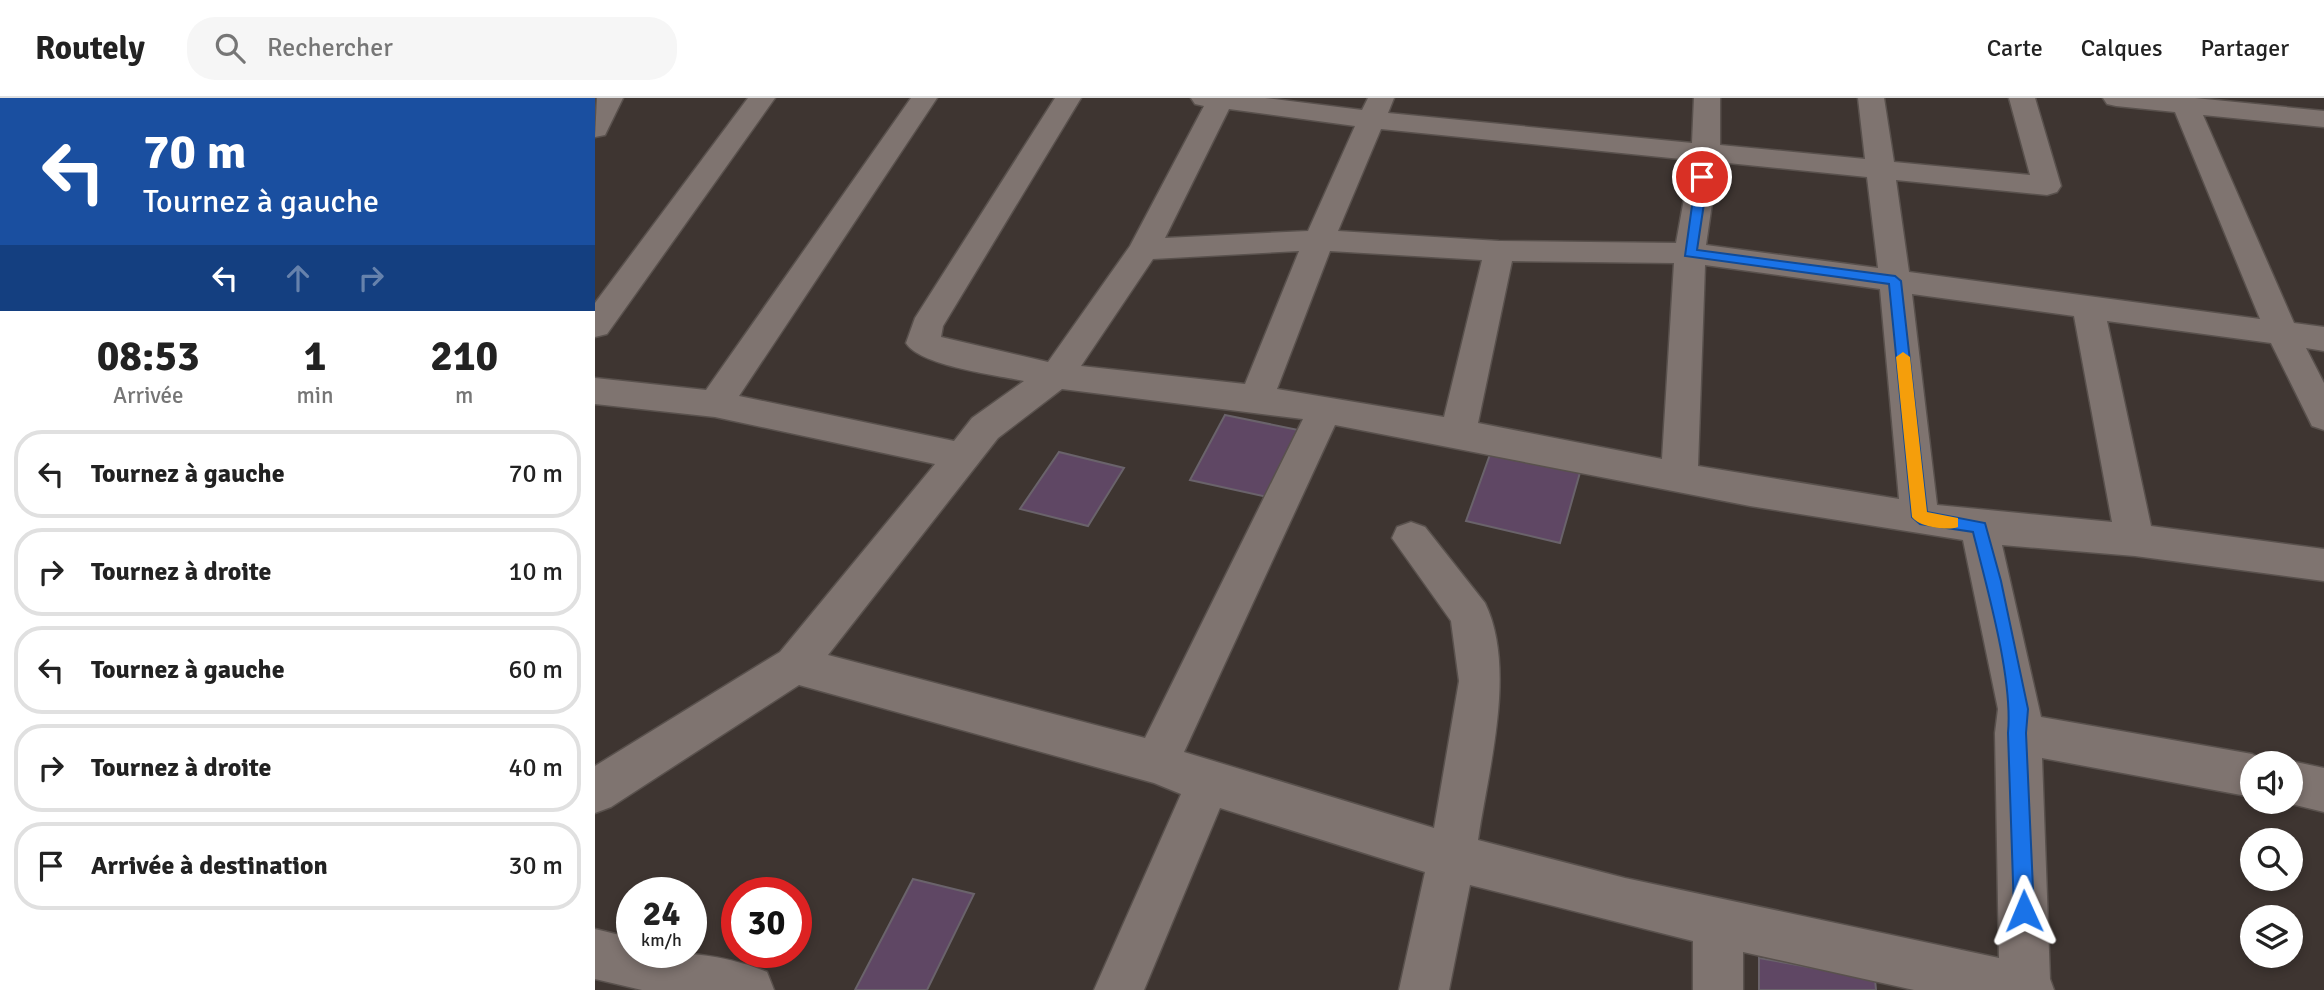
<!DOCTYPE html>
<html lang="fr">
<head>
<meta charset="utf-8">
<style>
	body { margin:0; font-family:Signika,sans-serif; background:#f6f6f6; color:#222; height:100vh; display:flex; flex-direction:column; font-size:26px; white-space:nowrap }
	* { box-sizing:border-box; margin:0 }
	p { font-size:23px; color:#767676 }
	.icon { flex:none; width:38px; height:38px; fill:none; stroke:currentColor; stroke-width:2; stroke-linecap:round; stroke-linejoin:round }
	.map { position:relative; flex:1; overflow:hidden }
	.details { display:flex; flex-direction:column; background:#fff; width:595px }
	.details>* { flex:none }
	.guide { background:#1a4fa0; color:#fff; overflow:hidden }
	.controls { position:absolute; left:1645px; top:653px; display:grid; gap:14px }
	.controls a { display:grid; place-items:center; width:63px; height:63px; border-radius:50%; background:#fff; box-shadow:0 4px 10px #0003; font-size:35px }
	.speed { position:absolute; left:21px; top:779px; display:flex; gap:14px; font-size:35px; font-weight:700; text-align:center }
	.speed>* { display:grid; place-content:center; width:91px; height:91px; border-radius:50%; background:#fff; box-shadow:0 4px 10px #0003; line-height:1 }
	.speed small { font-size:18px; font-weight:400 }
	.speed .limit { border:10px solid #d22; background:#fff; color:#111 }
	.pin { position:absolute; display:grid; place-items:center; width:60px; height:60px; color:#fff; margin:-30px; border:4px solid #fff; border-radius:50%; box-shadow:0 2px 7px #0007 }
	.me { position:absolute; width:77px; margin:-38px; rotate:359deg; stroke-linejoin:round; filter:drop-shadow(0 0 5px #0008) }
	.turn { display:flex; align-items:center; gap:24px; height:147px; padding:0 28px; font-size:32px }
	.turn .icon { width:91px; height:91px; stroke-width:2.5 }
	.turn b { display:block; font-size:49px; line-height:60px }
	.lanes { display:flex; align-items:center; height:66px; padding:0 28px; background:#0003; justify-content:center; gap:35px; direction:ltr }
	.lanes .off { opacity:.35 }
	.eta { display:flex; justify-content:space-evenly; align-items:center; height:119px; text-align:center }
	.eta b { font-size:42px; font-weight:700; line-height:49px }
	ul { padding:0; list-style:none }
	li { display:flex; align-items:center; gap:21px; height:88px; margin:0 14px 10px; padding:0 14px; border:4px solid #e0e0e0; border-radius:28px }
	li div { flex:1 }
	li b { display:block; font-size:26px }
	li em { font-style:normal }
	header { display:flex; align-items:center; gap:42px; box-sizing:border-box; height:98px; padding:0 35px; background:#fff; border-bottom:2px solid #e0e0e0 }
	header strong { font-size:33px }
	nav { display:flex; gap:38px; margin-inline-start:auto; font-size:24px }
	.search { width:490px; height:63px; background:#f6f6f6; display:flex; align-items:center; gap:18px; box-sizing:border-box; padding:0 24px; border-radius:28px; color:#767676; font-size:26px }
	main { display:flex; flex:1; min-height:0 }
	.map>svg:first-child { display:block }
	.building { fill:#5f4764; stroke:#6a636b; stroke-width:2 }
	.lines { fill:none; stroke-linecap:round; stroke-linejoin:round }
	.minor-casing { stroke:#59514d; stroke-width:3 }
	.minor { fill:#7f7470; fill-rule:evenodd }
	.route { fill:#1a73e8; stroke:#114b97; stroke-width:2 }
	.slow { fill:#f59e0b }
</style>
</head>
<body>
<header>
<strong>Routely</strong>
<div class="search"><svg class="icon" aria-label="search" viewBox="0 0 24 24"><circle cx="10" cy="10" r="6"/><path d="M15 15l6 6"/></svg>Rechercher</div>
<nav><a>Carte</a><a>Calques</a><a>Partager</a></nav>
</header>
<main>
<section class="details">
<div class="guide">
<div class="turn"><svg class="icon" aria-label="left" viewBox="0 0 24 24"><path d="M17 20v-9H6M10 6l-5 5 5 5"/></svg><div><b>70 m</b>Tournez à gauche</div></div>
<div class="lanes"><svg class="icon" aria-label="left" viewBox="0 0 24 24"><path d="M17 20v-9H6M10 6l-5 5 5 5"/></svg><svg class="icon off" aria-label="ahead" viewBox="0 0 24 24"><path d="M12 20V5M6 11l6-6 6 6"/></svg><svg class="icon off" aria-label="right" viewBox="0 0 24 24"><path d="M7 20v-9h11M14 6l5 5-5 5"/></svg></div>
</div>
<div class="eta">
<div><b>08:53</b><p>Arrivée</p></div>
<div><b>1</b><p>min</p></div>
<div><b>210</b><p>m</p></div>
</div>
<ul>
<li><svg class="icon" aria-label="left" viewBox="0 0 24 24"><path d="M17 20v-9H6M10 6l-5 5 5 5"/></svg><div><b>Tournez à gauche</b></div><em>70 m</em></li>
<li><svg class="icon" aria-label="right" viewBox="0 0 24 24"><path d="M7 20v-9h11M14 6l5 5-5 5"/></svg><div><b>Tournez à droite</b></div><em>10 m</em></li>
<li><svg class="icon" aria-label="left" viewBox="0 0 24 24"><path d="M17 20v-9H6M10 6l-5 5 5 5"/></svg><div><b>Tournez à gauche</b></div><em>60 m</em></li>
<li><svg class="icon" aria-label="right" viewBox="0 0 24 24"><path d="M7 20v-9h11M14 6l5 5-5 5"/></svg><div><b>Tournez à droite</b></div><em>40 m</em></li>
<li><svg class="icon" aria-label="arrive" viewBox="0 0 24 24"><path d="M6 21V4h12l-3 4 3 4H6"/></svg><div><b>Arrivée à destination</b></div><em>30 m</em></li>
</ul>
</section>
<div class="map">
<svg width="1729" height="892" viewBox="0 0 1729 892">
	<rect width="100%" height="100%" fill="#3e3531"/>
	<g class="building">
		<path d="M630,317l78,16 -31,67 -82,-18z"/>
		<path d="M897,351l89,20 -21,74 -94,-22z"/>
		<path d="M464,354l65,16 -36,58 -68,-17z"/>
		<path d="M318,781l61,15 -47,96h-72z"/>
		<path d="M1164,860l116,21 1,11h-117z"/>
	</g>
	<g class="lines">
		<defs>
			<g id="minor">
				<path d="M2,0h26l-18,37 -10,2z"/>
				<path d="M153,0h27l-168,236 -12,3v-34z"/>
				<path d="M316,0h26l-198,298 215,45 18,-23 52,-37c-27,-6 -104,-15 -118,-38l9,-25 140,-220h26l-138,228 -2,11 107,25 82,-116 74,-140 -9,-2 -4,-6h74l97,12 6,-12h26l-6,15 304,30 2,-45h26v47l145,14 -7,-61h26l10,64 136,13 -21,-77h26l26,88 -4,6 -10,3 -151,-15 13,92 351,47 -85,-207 -59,-6 -9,-2 -4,-6h92l129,13v16l-121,-12 91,208 30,4v24l-18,-3 18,35v47l-12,-4 -41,-83 -164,-22 44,205 173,23v32l-189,-25 -133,-11 39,172 211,37 17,9h-17v34l-210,-39 8,221 4,11h-140l-171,-38v38h-50v-49l-223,-56 -21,105h-50l26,-118 -205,-64 -76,182h-50l87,-196 -27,-11 -355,-98 -188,122 -16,6v-47l185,-114 155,-188 -220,-47 -120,-13v-26l111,12zM634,11l126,17 -47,105 -143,7zM786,31l310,31 -15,83 -177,-2 -161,-10zM1123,64l149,15 11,91 -172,-23zM704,153l-54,133 -164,-18 72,-107zM735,153l152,9 -38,157 -167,-28zM917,163l162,2 -12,196 -184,-36zM1110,167l175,24 19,210 -201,-33zM1317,196l162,22 38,206 -175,-17zM467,291l241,30 -158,319 -317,-83 170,-217zM740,327l415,81 213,34 35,169 -3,24 4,225 -374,-80 -147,-38c10,-70 39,-171 7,-237l-60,-76 -14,-5 -14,5 -5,11 59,83 8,60 -25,147 -250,-76z"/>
				<path d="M1696,663l33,7v44l-41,-10h8v-39h-4z"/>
				<path d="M0,831l37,9v14c49,0 89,1 135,20l7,18h-132l-47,-11z"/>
			</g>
		</defs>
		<use href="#minor" class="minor-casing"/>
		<use href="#minor" class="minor"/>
	</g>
	<path class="route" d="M1107,75l6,4 -11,73 198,26 6,5 26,231 58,11 16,58 27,128 -2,24 8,178 -3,7 -7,3 -7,-3 -3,-7 -6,-178c5,-55 -21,-145 -35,-201l-53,-8 -8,-7 -23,-233 -204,-28 11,-79z"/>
	<path class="slow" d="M1308,254l7,5 17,155 31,6v9c-11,4 -39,0 -46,-10l-16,-160z"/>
</svg>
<div class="controls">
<a><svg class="icon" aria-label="sound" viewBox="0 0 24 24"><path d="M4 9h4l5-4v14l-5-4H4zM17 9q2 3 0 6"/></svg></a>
<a><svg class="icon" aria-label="search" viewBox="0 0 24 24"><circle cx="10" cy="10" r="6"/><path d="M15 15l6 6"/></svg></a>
<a><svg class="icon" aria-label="layers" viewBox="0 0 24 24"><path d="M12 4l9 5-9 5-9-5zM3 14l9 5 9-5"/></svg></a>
</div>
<div class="speed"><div>24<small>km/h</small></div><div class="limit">30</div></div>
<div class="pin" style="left:1107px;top:79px;background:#d93025"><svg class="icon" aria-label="arrive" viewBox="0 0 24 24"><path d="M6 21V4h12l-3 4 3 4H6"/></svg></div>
<svg class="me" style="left:1429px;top:813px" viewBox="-20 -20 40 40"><path d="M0-17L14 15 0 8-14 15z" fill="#1a73e8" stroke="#fff" stroke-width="4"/></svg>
</div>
</main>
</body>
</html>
